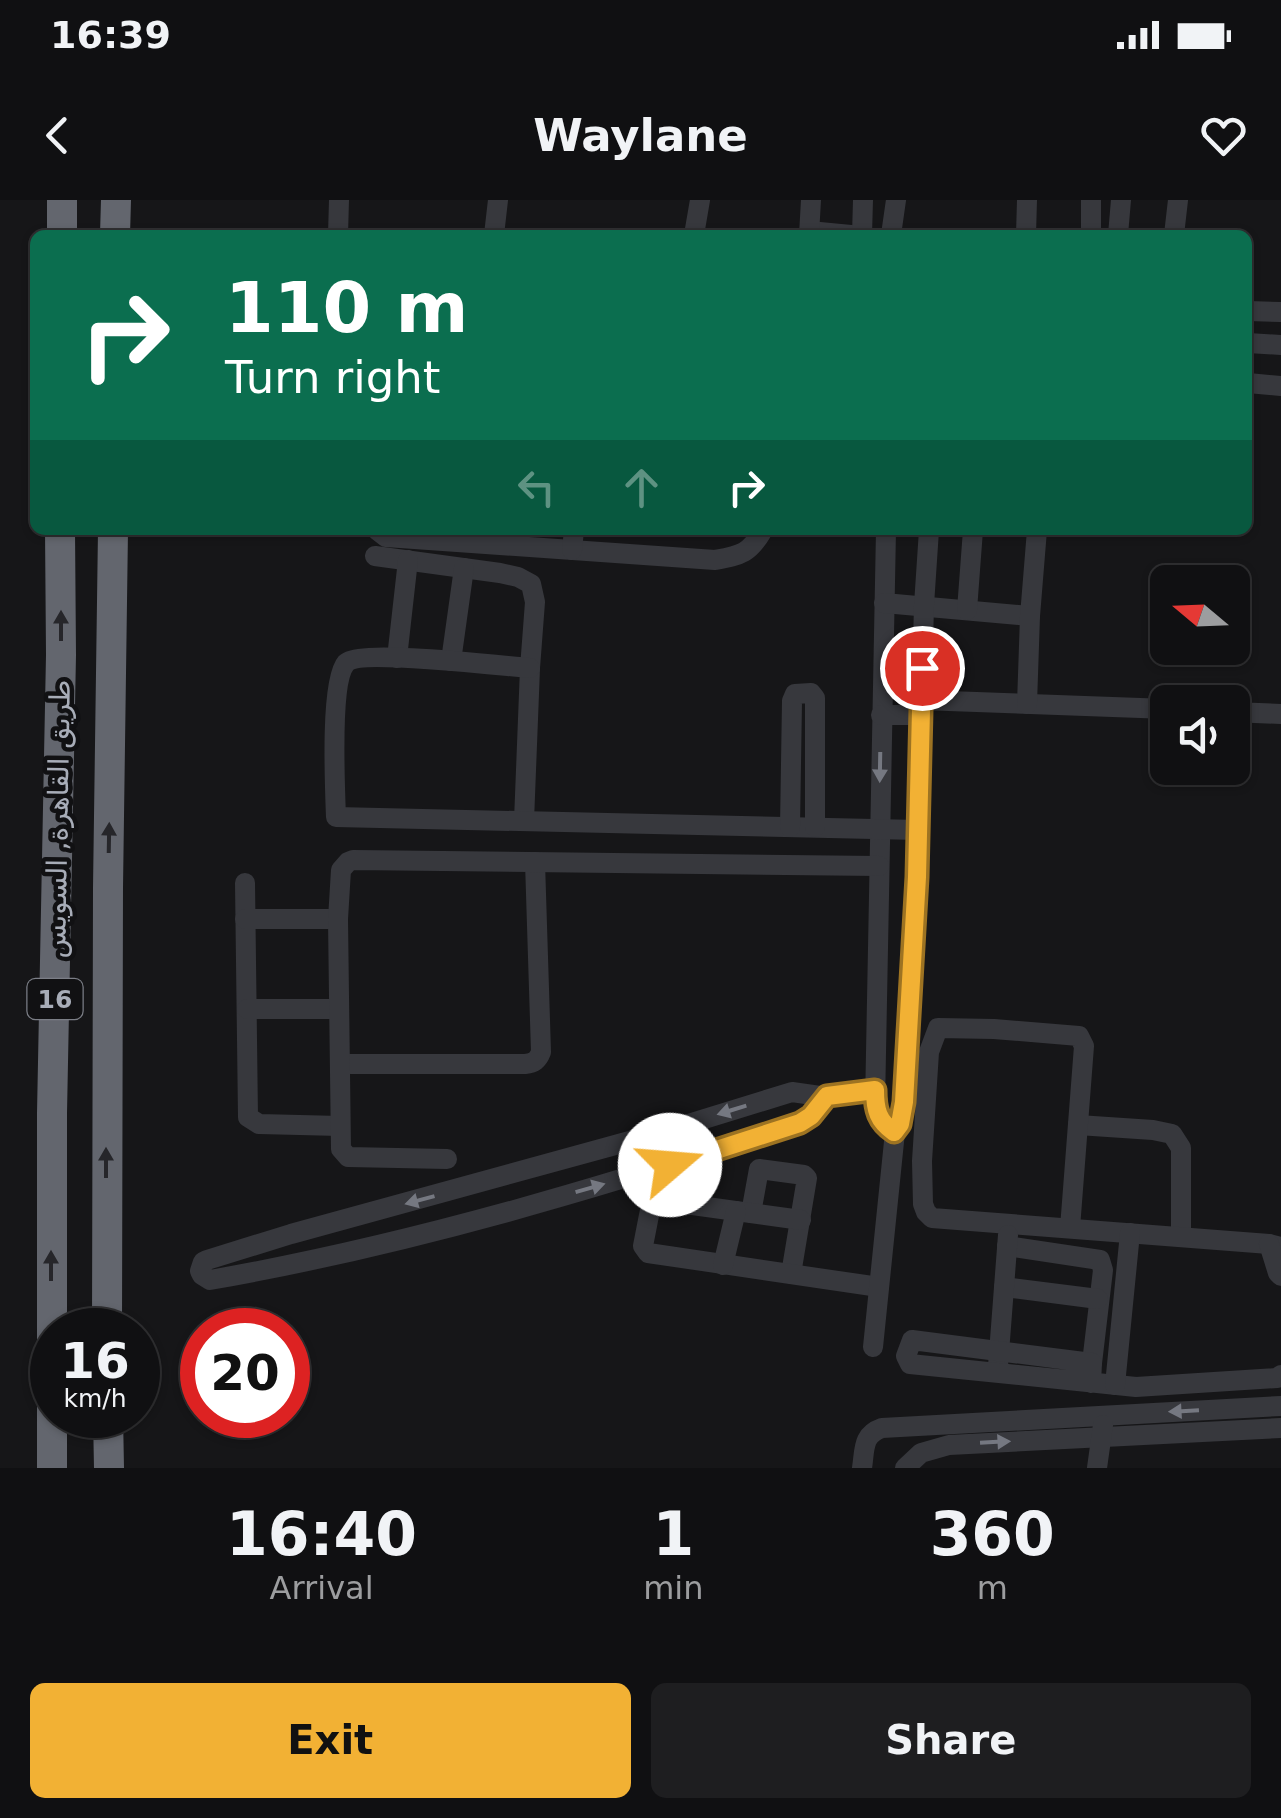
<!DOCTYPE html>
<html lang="en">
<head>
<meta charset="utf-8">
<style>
	body { margin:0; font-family:"DejaVu Sans",Vazirmatn,sans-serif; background:#1e1e20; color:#f1f3f6; height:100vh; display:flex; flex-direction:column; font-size:38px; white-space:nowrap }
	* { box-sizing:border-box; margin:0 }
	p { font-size:32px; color:#9c9d9f }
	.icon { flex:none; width:55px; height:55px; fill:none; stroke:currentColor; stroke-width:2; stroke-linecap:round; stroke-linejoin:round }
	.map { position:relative; height:1268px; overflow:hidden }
	.sheet { display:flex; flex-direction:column; background:#101012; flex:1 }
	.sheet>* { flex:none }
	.hud { position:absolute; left:30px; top:30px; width:1222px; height:305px; border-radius:15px; box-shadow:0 2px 8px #0004,0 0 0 2px #303032; background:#0b6e4f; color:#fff; overflow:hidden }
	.needle { width:65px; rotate:289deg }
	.buttons { position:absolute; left:1150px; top:365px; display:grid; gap:20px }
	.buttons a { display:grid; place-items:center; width:100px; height:100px; border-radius:15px; background:#101012; box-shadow:0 2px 8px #0004,0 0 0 2px #303032; font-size:50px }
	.speed { position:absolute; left:30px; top:1108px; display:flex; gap:20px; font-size:50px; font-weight:700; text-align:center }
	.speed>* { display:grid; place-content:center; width:130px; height:130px; border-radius:50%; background:#101012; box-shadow:0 2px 8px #0004,0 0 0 2px #303032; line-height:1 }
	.speed small { font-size:25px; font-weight:400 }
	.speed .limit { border:15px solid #d22; background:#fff; color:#111 }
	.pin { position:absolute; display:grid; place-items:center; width:85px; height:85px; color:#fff; margin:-42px; border:5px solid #fff; border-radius:50%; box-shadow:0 2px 10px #0007 }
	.me { position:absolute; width:110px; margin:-55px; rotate:72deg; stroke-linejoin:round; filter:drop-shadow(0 0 8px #0008) }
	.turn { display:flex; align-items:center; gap:35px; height:210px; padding:0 30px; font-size:45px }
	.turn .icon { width:130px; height:130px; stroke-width:2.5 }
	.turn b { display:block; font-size:70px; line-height:85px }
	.lanes { display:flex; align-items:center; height:95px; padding:0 30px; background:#0003; justify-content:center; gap:50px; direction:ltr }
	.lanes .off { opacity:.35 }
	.eta { display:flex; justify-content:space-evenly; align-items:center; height:170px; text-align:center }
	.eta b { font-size:60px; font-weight:800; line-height:70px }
	.button { display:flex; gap:20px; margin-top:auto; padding:20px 30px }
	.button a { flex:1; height:115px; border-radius:15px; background:#f2b134; color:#111; font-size:40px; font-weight:800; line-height:115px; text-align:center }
	.button a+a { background:#1e1e20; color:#f1f3f6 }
	.status { display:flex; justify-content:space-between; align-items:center; height:70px; padding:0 50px; background:#101012; direction:ltr }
	.status svg { height:28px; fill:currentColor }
	header { display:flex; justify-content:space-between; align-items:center; height:130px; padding:0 30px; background:#101012; font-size:45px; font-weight:800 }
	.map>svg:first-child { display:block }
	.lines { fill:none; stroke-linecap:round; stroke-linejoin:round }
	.minor { stroke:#37383d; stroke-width:20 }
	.highway { stroke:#63666e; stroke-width:30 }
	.oneway { fill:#26262a }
	.oneway2 { fill:#757881 }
	.route-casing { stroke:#9d7322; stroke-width:25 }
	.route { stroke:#f2b134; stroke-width:18 }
	.labels { text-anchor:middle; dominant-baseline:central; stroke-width:9; stroke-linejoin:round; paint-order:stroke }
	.shield { fill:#111113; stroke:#7b7e86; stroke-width:2.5 }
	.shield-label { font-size:25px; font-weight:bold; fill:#a8adb8 }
	.street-label { font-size:28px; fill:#a8adb8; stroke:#111113 }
</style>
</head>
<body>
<div class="status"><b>16:39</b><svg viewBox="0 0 49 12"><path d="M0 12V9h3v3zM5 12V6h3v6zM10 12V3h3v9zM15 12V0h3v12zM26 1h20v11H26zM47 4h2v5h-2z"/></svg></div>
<header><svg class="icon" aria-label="back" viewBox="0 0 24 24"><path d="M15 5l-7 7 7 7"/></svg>Waylane<svg class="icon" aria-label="heart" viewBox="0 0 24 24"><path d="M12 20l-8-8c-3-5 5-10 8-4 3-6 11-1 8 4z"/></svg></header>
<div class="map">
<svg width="1281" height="1268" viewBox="0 0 1281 1268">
	<rect width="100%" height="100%" fill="#161618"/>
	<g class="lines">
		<g class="minor">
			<path d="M809,31l42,4"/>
			<path d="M338,35l1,-35"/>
			<path d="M494,35l4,-35"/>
			<path d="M694,35l6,-35"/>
			<path d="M809,35l2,-35"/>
			<path d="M862,35l1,-35"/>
			<path d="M891,35l5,-35"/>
			<path d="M1026,35l1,-35"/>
			<path d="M1091,35v-35"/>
			<path d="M1118,35l3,-35"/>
			<path d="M1174,35l4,-35"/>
			<path d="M1248,111l33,1"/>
			<path d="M1248,143l33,2"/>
			<path d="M1248,183l33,3"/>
			<path d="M377,330l9,7 329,23c26,-5 34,-6 48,-30"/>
			<path d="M886,330l-11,575 8,19 12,8"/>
			<path d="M572,350l2,-20"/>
			<path d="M375,356l125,17 18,4 13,7 4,18 -5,66 -6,153"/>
			<path d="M884,403l146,13"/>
			<path d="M967,410l6,-80"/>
			<path d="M397,458l11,-98"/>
			<path d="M451,461l13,-93"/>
			<path d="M530,468c-27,-2 -171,-19 -184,-5 -16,18 -11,127 -10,154l582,13"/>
			<path d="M921,500l247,9"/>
			<path d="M1027,504l3,-88 7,-86"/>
			<path d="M1232,512l49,2"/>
			<path d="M881,515h40"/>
			<path d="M790,627l2,-126 3,-7 16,-1 4,5v129"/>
			<path d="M245,683l3,234 11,7 81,2"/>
			<path d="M245,719h93"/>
			<path d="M247,809h92"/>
			<path d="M340,864h185c9,-1 13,-4 16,-12l-6,-190"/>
			<path d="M827,897l-16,19 -12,7c-193,63 -389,122 -589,157l-8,-5 -2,-4 3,-9 4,-2 84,-26 368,-101 133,-41 35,5 48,-7"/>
			<path d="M1078,925l75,5 19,4 9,14v89"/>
			<path d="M447,959l-99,-2 -7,-8 -3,-230 3,-49 7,-8 5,-2 526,6"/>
			<path d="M751,1013l8,-44 45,6 3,3 -16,96"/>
			<path d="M801,1020l-145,-20 -5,5 -8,41 5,7 231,34"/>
			<path d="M1070,1028l14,-182 -5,-10 -85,-7 -56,-1 -9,24 -7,109 1,43 3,8 6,6 337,26 12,3"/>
			<path d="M1269,1044l9,29 3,3"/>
			<path d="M1007,1046l93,14 3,10 -11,93"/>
			<path d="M723,1065l13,-54"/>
			<path d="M1004,1087l94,12"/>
			<path d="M873,1147l22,-215 5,-8 4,-23 13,-224 7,-272 5,-75"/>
			<path d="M998,1166l10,-131"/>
			<path d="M1091,1183l1,-20 -180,-23 -6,16 4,8 226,23 141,-9 4,-3"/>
			<path d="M1115,1185l15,-152"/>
			<path d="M862,1268c3,-19 0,-33 20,-40l399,-22"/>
			<path d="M905,1268l16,-15 28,-8 332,-17"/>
			<path d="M1097,1268l6,-43"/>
		</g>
		<g class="highway">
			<path d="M62,35v-35"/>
			<path d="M115,35l1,-35"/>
			<path d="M107,1130l1,-442 5,-358"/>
			<path d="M108,1215l1,53"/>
			<path d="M52,1268v-355l9,-458 -1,-125"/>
		</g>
	</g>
	<defs><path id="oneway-solid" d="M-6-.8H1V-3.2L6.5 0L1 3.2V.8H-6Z" transform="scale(2.5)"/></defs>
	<g class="oneway">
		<use href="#oneway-solid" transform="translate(61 426) rotate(-90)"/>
		<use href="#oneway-solid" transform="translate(109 638) rotate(-89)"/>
		<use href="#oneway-solid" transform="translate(106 963) rotate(-90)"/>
		<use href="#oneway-solid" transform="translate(51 1066) rotate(-90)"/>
	</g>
	<g class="oneway2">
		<use href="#oneway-solid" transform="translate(880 567) rotate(91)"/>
		<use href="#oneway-solid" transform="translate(732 910) rotate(163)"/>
		<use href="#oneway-solid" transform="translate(590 988) rotate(-16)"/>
		<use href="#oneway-solid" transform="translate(420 1000) rotate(165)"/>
		<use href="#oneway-solid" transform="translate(1184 1211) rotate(177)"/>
		<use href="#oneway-solid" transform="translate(995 1242) rotate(-3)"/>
	</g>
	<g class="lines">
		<defs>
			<path id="route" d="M670,965l130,-42 11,-7 16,-20 48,-6c0,20 3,31 19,42l6,-8 4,-22 13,-225 5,-209"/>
		</defs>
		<use href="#route" class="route-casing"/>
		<use href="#route" class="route"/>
	</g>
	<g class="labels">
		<rect class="shield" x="27.5" y="779" width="55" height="40" rx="8"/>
		<g class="shield-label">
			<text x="55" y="799">16</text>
		</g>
		<g class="street-label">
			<text transform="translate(58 619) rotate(-89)">طريق القاهرة, السويس</text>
		</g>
	</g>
</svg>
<div class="buttons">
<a><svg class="needle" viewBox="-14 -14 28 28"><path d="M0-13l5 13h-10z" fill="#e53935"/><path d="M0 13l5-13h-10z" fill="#9c9d9f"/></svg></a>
<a><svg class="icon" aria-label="sound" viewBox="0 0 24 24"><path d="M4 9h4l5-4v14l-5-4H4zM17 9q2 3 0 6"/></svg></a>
</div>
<div class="speed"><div>16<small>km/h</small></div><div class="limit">20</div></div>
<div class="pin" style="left:922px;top:468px;background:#d93025"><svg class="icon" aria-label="arrive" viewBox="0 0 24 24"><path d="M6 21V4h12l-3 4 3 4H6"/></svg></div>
<svg class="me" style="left:670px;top:965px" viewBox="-20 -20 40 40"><circle r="19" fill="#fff"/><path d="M0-13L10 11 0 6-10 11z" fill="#f2b134"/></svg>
<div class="hud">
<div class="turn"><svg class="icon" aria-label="right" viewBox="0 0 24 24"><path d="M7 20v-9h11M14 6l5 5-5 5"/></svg><div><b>110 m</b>Turn right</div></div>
<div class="lanes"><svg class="icon off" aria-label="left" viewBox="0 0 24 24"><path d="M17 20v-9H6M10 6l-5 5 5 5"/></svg><svg class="icon off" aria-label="ahead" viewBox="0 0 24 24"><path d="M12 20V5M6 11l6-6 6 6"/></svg><svg class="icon" aria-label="right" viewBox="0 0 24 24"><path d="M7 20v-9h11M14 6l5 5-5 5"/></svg></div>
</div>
</div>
<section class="sheet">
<div class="eta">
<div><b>16:40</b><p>Arrival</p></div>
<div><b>1</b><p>min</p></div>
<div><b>360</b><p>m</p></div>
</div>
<div class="button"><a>Exit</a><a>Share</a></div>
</section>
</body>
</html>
